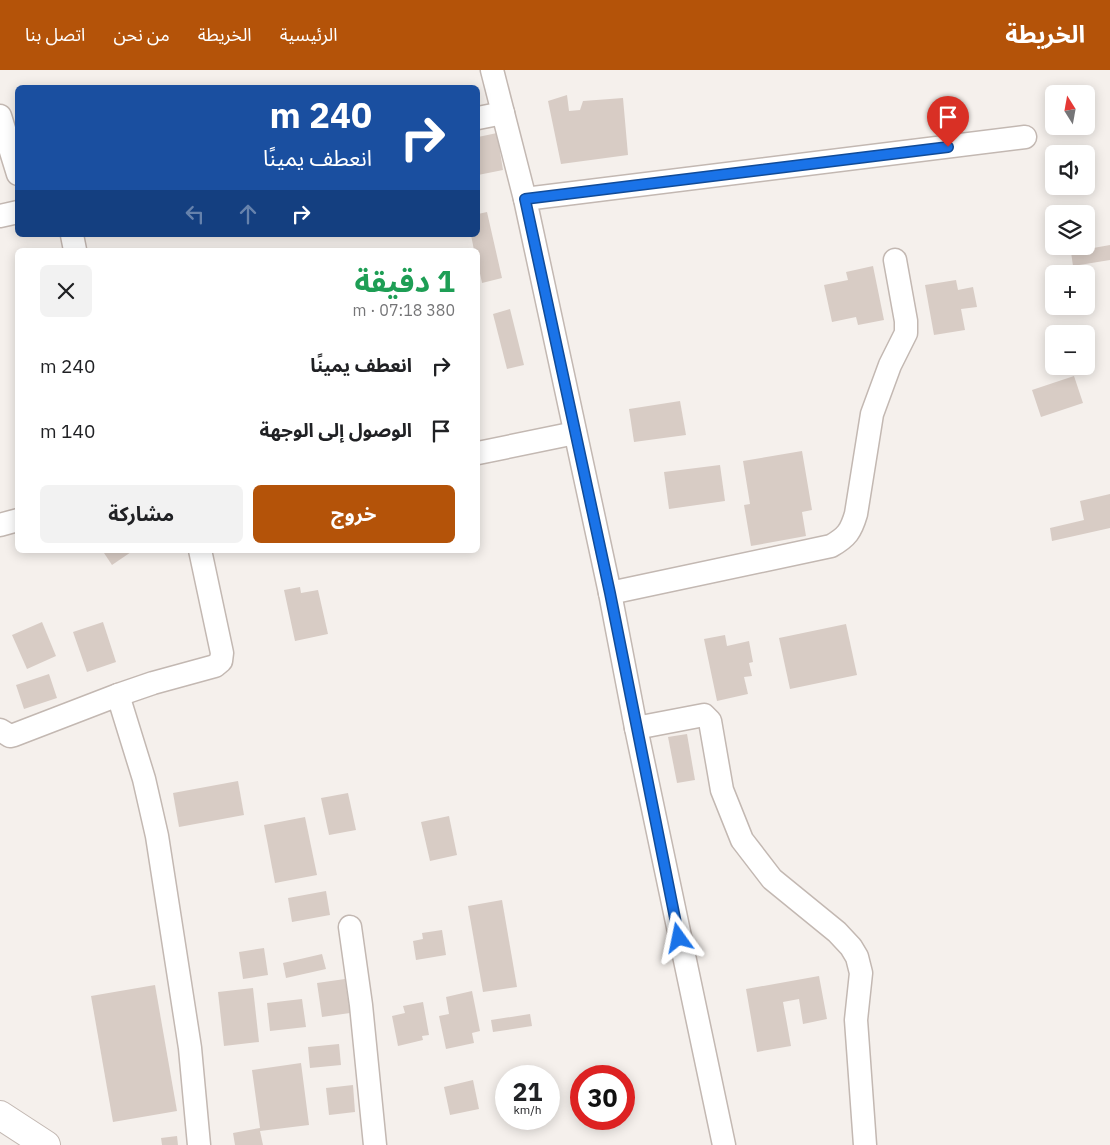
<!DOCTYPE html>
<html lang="ar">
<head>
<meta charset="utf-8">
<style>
	body { margin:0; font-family:"IBM Plex Sans","Noto Sans Arabic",sans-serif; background:#f2f2f2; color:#202124; direction:rtl; height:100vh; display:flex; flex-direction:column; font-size:19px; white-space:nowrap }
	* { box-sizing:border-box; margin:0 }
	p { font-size:16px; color:#757577 }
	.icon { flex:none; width:28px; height:28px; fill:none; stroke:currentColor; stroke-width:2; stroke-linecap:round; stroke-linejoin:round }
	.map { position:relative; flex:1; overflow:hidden; direction:ltr }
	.side { position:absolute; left:15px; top:178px; width:465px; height:305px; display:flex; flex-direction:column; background:#fff; border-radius:8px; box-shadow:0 2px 12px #0003; direction:rtl }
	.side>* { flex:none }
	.hud { position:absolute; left:15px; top:15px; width:465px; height:152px; border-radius:8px; box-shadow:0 2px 12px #0003; direction:rtl; background:#1a4fa0; color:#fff; overflow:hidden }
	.needle { width:32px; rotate:349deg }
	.buttons { position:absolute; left:1045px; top:15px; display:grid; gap:10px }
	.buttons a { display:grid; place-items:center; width:50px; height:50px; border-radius:8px; background:#fff; box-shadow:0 2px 12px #0003; font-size:25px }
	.speed { position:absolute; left:495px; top:995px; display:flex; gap:10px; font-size:25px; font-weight:700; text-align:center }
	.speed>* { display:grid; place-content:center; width:65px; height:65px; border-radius:50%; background:#fff; box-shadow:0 2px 12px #0003; line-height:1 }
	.speed small { font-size:12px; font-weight:400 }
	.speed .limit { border:8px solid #d22; background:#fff; color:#111 }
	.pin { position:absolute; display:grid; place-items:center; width:42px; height:42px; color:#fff; margin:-51px -21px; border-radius:50% 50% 50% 0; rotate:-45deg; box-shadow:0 0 5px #0007 }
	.pin .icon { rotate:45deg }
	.me { position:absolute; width:55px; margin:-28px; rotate:348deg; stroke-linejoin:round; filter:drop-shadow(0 0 4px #0008) }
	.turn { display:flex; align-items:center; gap:18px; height:105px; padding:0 25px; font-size:22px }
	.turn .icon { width:65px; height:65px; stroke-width:2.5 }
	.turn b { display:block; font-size:35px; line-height:42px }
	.lanes { display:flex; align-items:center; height:48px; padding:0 25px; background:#0003; justify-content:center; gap:25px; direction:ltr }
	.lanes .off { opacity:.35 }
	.round { display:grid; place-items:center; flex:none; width:52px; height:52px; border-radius:8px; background:#f2f2f2 }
	.summary { display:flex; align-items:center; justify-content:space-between; height:85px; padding:0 25px }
	h1 { font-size:30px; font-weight:700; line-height:38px; color:#1e9e55 }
	.primary-button { display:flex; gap:10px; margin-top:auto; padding:10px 25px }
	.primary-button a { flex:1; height:58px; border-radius:8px; background:#b45309; color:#fff; font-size:20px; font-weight:700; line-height:58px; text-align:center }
	.primary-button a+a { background:#f2f2f2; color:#202124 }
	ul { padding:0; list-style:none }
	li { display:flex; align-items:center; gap:15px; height:65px; padding:0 25px }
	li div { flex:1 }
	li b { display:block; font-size:19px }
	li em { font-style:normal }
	header { display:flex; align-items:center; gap:30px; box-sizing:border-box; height:70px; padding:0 25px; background:#b45309; color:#fff }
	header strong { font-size:24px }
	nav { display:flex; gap:28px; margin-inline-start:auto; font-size:18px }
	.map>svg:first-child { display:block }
	.building { fill:#d8ccc5 }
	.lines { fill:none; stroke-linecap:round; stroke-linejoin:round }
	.minor-casing { stroke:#c3b8b2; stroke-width:25 }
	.tertiary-casing { stroke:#c3b8b2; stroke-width:30 }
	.minor { stroke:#fff; stroke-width:22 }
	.tertiary { stroke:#fff; stroke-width:28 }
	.route-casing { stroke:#114b97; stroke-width:12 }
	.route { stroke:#1a73e8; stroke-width:9 }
</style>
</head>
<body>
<header>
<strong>الخريطة</strong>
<nav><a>الرئيسية</a><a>الخريطة</a><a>من نحن</a><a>اتصل بنا</a></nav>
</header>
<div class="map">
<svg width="1110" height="1075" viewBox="0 0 1110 1075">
	<rect width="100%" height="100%" fill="#f5f0ec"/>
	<g class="building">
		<path d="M567,25l2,16 11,-1 3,-9 40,-3 5,57 -67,9 -13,-63z"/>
		<path d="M497,63l6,37 -25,5v-38z"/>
		<path d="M487,142l15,66 -20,5 -4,-19v-14h-4l-3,-15h7v-21z"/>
		<path d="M1110,175v15l-37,6 -2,-14z"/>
		<path d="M873,196l11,54 -26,5 -2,-8 -24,5 -8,-37 24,-5 -2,-8z"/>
		<path d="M956,210l2,10 15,-3 4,20 -16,2 4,21 -31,5 -9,-50z"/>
		<path d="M510,239l14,56 -17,4 -14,-55z"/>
		<path d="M1074,306l9,27 -42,14 -9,-27z"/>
		<path d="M680,331l6,34 -52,7 -5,-33z"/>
		<path d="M802,381l10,59 -10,2 4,24 -55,10 -7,-41 6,-1 -7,-43z"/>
		<path d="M720,395l5,36 -56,8 -5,-37z"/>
		<path d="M1110,424v34l-58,13 -2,-13 34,-8 -4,-19z"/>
		<path d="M102,480h32l-22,15z"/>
		<path d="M300,517l1,6 17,-3 10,44 -33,7 -11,-51z"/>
		<path d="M42,552l14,34 -29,13 -15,-34z"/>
		<path d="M103,552l13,40 -29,10 -14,-40z"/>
		<path d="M846,554l11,51 -67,14 -11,-51z"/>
		<path d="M725,565l2,11 22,-5 4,21 -4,1 3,13 -8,1 4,17 -31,7 -13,-62z"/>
		<path d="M49,604l8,24 -33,11 -8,-24z"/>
		<path d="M687,664l8,46 -18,3 -9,-46z"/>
		<path d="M238,711l6,34 -65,12 -6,-34z"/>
		<path d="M348,723l8,37 -27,5 -8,-37z"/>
		<path d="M449,746l8,39 -27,6 -9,-39z"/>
		<path d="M305,747l12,58 -42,8 -11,-58z"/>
		<path d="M326,821l4,24 -38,7 -4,-24z"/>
		<path d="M502,830l15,87 -34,5 -15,-86z"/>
		<path d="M442,860l4,25 -30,5 -3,-19 10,-2 -1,-6z"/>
		<path d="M264,878l4,27 -25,4 -4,-27z"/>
		<path d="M322,884l4,15 -40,9 -3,-15z"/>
		<path d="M819,906l8,43 -24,5 -4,-25 -16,3 8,44 -34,6 -11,-63z"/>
		<path d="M345,909l5,34 -28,4 -5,-34z"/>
		<path d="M155,915l22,126 -64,11 -22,-126z"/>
		<path d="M253,918l6,54 -35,4 -6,-54z"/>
		<path d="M472,921l8,40 -8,2 2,10 -28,6 -7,-33 10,-2 -3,-17z"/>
		<path d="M302,929l4,28 -36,4 -3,-28z"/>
		<path d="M423,932l6,33 -7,1 1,4 -25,6 -6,-30 13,-3 -2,-7z"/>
		<path d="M530,944l2,12 -39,6 -2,-12z"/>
		<path d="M339,974l2,21 -31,3 -2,-21z"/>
		<path d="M301,993l8,62 -49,6 3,14h-28l-2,-12 27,-5 -8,-58z"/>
		<path d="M473,1010l6,29 -29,6 -6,-28z"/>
		<path d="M353,1015l2,27 -26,3 -3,-27z"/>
		<path d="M177,1066l1,9h-16l-1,-7z"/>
	</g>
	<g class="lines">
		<defs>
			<g id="minor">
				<path d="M492,0l33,129 85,394 26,135 88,417"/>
				<path d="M0,46l18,58"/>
				<path d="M478,48l25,-5"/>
				<path d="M525,129l500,-62"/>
				<path d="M0,146l18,-4"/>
				<path d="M72,165l3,15"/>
				<path d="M478,383l97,-20"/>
				<path d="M0,455l18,-5"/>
				<path d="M610,523l221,-47c16,-9 20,-15 25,-32l16,-100 18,-49 16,-32v-12l-11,-61"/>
				<path d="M118,625l35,-12 62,-17 6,-5 1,-8 -22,-103"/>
				<path d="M636,658l68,-13 6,6 12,69 20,50 30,39 65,53 14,15 6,10 4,16 -5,47 9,125"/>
				<path d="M0,660l10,6 4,-1 104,-40 26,84 13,57 33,212 9,97"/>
				<path d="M350,857l11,78 14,140"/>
			</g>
			<path id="tertiary" d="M0,1045l46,30"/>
		</defs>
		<use href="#minor" class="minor-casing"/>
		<use href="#tertiary" class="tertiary-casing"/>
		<use href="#minor" class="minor"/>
		<use href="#tertiary" class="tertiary"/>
	</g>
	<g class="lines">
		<defs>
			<path id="route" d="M679,868l-69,-345 -85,-394 423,-52"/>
		</defs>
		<use href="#route" class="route-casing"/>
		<use href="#route" class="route"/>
	</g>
</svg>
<div class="buttons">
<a><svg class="needle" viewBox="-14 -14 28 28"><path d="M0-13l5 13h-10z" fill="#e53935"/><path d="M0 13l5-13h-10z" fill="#757577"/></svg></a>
<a><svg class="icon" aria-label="sound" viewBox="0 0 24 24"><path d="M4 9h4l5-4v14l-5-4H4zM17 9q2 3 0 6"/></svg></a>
<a><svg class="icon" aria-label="layers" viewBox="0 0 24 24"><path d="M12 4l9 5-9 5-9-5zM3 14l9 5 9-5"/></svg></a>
<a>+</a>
<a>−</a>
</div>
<div class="speed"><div>21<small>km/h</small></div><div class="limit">30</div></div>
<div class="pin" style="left:948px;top:77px;background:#d93025"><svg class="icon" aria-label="arrive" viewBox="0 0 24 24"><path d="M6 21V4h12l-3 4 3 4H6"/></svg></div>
<svg class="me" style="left:679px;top:868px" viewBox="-20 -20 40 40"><path d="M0-17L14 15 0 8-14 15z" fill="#1a73e8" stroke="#fff" stroke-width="4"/></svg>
<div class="hud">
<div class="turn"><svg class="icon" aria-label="right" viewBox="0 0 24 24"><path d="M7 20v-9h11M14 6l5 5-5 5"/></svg><div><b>240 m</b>انعطف يمينًا</div></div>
<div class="lanes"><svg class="icon off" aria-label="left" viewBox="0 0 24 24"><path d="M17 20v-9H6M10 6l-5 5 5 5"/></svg><svg class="icon off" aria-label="ahead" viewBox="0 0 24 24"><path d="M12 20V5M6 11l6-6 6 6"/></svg><svg class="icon" aria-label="right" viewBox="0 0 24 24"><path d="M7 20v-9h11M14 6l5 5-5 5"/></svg></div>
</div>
<section class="side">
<div class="summary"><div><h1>1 دقيقة</h1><p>380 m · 07:18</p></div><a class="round"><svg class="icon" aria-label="close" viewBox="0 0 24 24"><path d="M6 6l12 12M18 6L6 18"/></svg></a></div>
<ul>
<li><svg class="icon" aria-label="right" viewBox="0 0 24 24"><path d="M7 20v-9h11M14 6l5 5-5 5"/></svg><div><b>انعطف يمينًا</b></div><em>240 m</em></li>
<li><svg class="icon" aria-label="arrive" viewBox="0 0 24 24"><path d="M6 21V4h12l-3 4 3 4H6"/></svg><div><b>الوصول إلى الوجهة</b></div><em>140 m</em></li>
</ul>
<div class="primary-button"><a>خروج</a><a>مشاركة</a></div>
</section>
</div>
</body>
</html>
